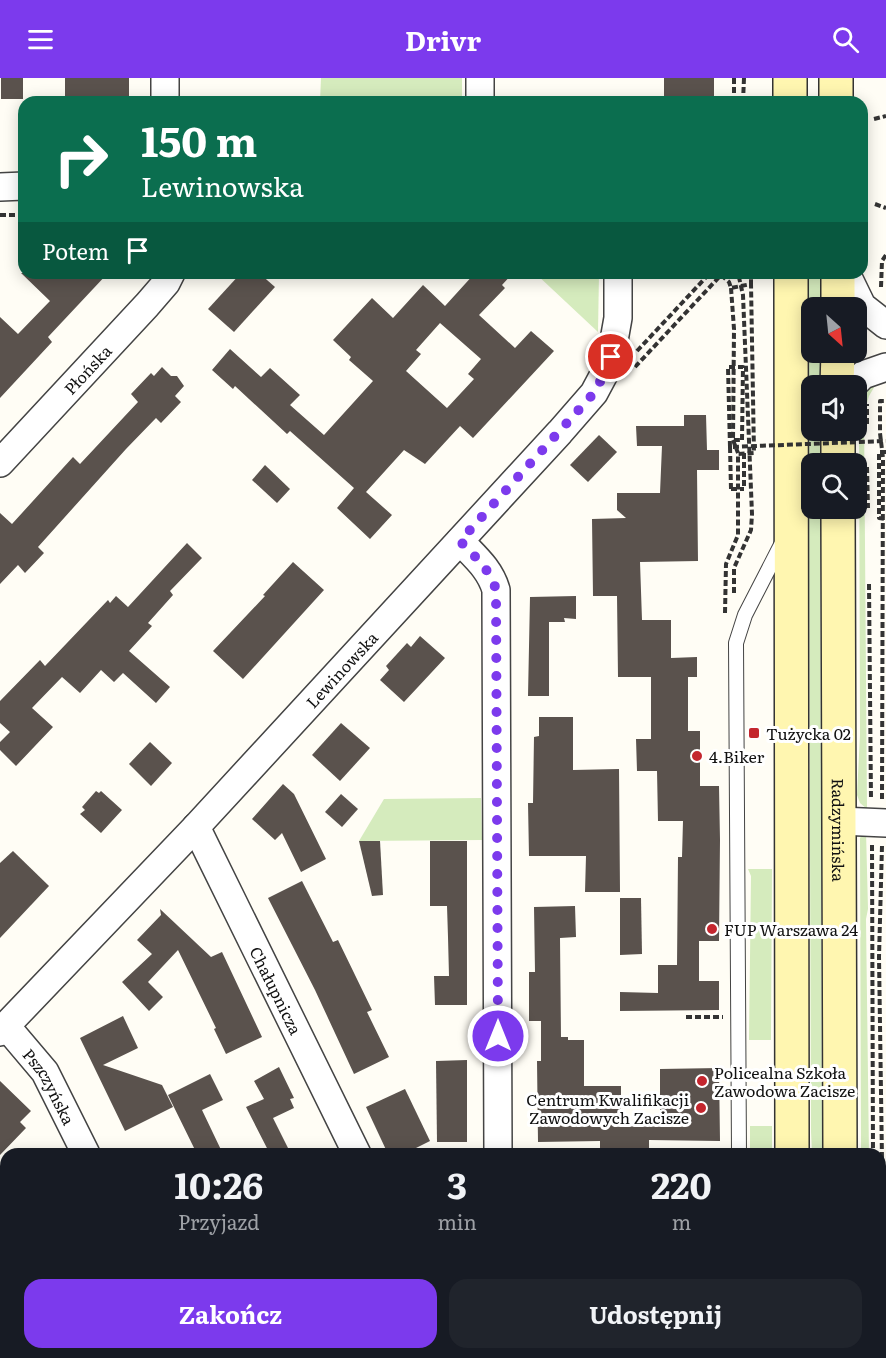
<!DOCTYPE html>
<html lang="pl">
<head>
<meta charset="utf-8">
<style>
	body { margin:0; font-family:Literata,serif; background:#20242c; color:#f1f3f6; height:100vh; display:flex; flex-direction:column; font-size:22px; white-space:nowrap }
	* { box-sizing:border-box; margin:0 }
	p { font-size:20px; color:#9ea1a6 }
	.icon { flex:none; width:33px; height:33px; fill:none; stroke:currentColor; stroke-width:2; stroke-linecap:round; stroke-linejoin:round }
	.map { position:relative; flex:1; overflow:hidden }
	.sheet { position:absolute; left:0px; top:1070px; width:886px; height:212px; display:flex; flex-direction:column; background:#171b24; border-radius:18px 18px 0 0; box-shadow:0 3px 15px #0003 }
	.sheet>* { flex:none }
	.guide { position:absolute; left:18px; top:18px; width:850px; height:183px; border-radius:18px; box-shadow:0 3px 15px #0003; background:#0b6e4f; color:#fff; overflow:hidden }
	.needle { width:39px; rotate:153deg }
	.buttons { position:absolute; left:801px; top:219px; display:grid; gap:12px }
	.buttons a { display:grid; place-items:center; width:66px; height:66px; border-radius:12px; background:#171b24; box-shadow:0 3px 15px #0003; font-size:30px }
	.pin { position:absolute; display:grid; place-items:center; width:51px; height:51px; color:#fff; margin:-26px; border:3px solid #fff; border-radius:50%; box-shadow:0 2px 6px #0007 }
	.me { position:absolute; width:66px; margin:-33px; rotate:0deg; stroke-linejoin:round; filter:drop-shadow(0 0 4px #0008) }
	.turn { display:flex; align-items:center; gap:21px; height:126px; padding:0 24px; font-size:27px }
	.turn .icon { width:78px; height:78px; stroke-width:2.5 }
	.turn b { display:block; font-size:42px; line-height:51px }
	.then { display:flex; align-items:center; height:57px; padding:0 24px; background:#0003; gap:12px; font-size:22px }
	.eta { display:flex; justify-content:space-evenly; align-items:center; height:102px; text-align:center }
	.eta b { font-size:36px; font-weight:700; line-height:42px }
	.action { display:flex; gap:12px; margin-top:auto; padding:12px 24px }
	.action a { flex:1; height:69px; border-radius:18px; background:#7c3aed; color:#fff; font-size:24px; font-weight:700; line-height:69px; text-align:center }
	.action a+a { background:#20242c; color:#f1f3f6 }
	header { display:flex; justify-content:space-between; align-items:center; height:78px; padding:0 24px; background:#7c3aed; color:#fff; font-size:27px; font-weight:700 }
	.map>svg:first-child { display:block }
	.green { fill:#d5ebbd }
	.building { fill:#5a524d; fill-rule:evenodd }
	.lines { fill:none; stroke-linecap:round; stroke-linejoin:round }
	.lane-casing { stroke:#444; stroke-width:16 }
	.street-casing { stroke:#444; stroke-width:30 }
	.secondary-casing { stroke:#333; stroke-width:36 }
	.path { stroke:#333; stroke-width:4; stroke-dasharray:6 3; stroke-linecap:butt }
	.lane { stroke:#fff; stroke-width:14 }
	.street { stroke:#fff; stroke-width:27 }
	.secondary { stroke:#fff6b0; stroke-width:33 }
	.path-bridge { stroke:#333; stroke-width:4; stroke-dasharray:6 3; stroke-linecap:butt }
	.route { stroke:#7c3aed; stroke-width:10; stroke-dasharray:0 18 }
	.poi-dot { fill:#c4262e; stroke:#fff; stroke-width:2 }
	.labels { text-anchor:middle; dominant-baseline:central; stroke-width:6; stroke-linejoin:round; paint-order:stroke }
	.street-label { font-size:16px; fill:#111; stroke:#fff }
	.poi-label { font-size:16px; fill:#111; stroke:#fff; text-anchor:start }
</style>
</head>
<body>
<header><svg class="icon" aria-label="menu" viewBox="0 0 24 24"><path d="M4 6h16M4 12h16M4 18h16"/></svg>Drivr<svg class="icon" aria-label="search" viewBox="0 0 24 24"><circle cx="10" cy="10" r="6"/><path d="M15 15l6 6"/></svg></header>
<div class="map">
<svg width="886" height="1280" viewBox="0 0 886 1280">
	<rect width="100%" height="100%" fill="#fffdf5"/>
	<g class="green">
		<path d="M321,0h141v24h-142z"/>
		<path d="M535,195h64l-1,59z"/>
		<path d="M808,195h12v34l-8,1v44l8,1v32l-8,1v44l8,1v32l-8,1v44l8,1 2,645 -10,-1 -1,-21z"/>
		<path d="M876,306l-7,12 -5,17 3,396 -7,-6 -3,-8 3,-60 -1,-335 8,-13z"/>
		<path d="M481,720l1,42 -123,1 25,-42z"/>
		<path d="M866,753l2,78 -2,10 3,235 -8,-1 -1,-315 3,-5z"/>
		<path d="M748,791h24l-1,171h-22l2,-164z"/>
		<rect x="750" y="1048" width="22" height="27"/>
	</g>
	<g class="building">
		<rect x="1" y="0" width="22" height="21"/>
		<rect x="65" y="0" width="64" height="24"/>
		<rect x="664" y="0" width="50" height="24"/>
		<path d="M21,195h87l-60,64 4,5 -52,56v-81l18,17 32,-33z"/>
		<path d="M241,195h18l16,14 -41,45 -26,-23z"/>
		<path d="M475,195h38l-11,12 3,3 -26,27 36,33 16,-17 23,20 -81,87 -13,-12 -35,38 -21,-14 -38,42 26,23 -22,24 -33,-31 17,-20 -64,-57 -3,3 -52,-48 -2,3 -21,-19 18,-21 31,28 9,-9 30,27 -10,10 34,30 49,-54 -24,-21 2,-3 -18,-17 39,-42 21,20 30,-33 22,21zM440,245l41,36 -13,15 6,5 -27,29 -41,-37 15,-17 -5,-4z"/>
		<path d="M162,289l9,9h6l7,10 -9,10 6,6 -20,21 -5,-5 -30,31 -88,98 6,6 -19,20 -7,-8 -18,19v-71l12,11 61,-67 7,7 58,-62 -7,-8 20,-21 3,3z"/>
		<path d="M684,337h22l1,35h12v20h-22l1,91 -58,1 2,58h29v38l26,-1v20h-9v54h12v55h19l1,54 -1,101h-20v40h20v29l-99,1v-19l38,1v-28h19l1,-108h4l1,-36h-25l-1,-50h-20l-1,-32h15v-62h-33l-1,-81h-24l-1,-77 34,-1 -9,-8v-17h43l2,-47h-25l-1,-20h48z"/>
		<path d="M599,357l18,17 -29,30 -18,-17z"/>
		<path d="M265,387l25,24 -13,14 -25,-23z"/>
		<path d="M187,465l15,15 -32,33 3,4 -25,28 4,3 -23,25 41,36 -14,16 -33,-30 -9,9 -13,-12 -21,23 -18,-16 -30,31 21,19 -37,39 -16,-16v-8l10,-10 -10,-9v-22l40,-41 5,6 63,-66 2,3 6,-7 12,11z"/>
		<path d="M293,484l31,28 -81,89 -30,-28 52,-55 -2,-1z"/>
		<path d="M576,518v23l-12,-1 1,4h-16v74h-21l2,-99z"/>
		<path d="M420,558l25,22 -41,44 -24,-22 9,-10 -3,-4 21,-23 4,4z"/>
		<path d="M539,639h34v53l46,-1 1,123h-35l1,-36h-57l-1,-53h5l1,-66 5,-1z"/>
		<path d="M341,645l29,25 -30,33 -28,-26z"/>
		<path d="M150,664l22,21 -21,23 -22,-22z"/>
		<path d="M283,706l11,10 32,65 -25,13 -19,-39 -7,7 -23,-21z"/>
		<path d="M96,713l3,2 2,-2 21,19 -21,23 -21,-19 5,-4 -3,-3z"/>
		<path d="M341,716l17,15 -16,18 -17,-15z"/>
		<path d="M359,763h21l3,54 -11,1z"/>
		<path d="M430,763h37v164h-32l-1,-29h15l-1,-39 -1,-31h-17z"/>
		<path d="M13,773l36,35 -49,52v-75z"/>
		<path d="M302,803l31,61 5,-2 34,70 -5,2 22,45 -35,17 -39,-84 -47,-92z"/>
		<path d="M620,820h21l1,56 -22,1z"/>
		<path d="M575,828l1,31 -16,1 1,99h7v3h16v46h37v37h39v-54l59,-1 1,73 -71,-1v12l-9,2h-40v-13l-62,1 -1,-81h4v-40h-12v-49h6l-1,-65z"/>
		<path d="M160,831l51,48 11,-5 40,85 -36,17 -12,-25 2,-1 -38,-78 -30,32 15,15 -14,14 -27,-29 30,-28 -15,-14 24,-25z"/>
		<path d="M123,938l15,32 -35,17 59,20 11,22 -48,24 -45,-93z"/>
		<path d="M467,982v82h-30l-1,-81z"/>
		<path d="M279,989l15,31 -4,1 4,9 -21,10 18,36h-21l-24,-47 18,-8 -10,-18z"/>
		<path d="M210,996l13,26 -21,10 21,44h-26l-29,-59z"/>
		<path d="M0,1003l31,30 -11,11 6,6 -26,27z"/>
		<path d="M405,1011l25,52 -26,13h-16l-22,-47z"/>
	</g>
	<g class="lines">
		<defs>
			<g id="lane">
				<path d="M739,1076l-3,-511 9,-28 38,-74"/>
				<path d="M740,1280v-5"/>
			</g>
			<g id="street">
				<path d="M165,24v-24"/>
				<path d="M480,24v-24"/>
				<path d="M0,109l24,-1"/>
				<path d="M846,195l16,33 24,19"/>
				<path d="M852,308l11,-11 23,-8"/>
				<path id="s1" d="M0,385l147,-158 19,-22 5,-10"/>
				<path d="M460,463c15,16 30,28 36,49l2,564"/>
				<path d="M840,743l46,2"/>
				<path id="s2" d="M196,749l161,327"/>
				<path id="s3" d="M6,948l39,46 41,82"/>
				<path id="s4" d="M0,954l196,-205 364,-395 34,-39 16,-30 8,-45v-45"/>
				<path d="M880,1239h6"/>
				<path d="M186,1275l3,5"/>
				<path d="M451,1280l9,-5"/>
			</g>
			<g id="secondary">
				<path d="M790,0v24"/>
				<path d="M836,0v24"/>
				<path d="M791,195l1,881"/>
				<path d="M838,230v-35"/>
				<path d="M837,308l1,-34"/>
				<path d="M838,352v34"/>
				<path id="s5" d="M838,430l2,646"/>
				<path d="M840,1275v5"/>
				<path d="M792,1280v-5"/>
			</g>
		</defs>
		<use href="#lane" class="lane-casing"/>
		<use href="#street" class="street-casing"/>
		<use href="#secondary" class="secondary-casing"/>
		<g class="path">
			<path d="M734,24v-24"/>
			<path d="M743,24l1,-24"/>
			<path d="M874,41l12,-3"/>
			<path d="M875,126l11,4"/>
			<path d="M0,137h24"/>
			<path d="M881,209l1,-26 4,-6"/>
			<path d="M731,210l3,41 -1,111h9"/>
			<path d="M637,273l73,-78"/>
			<path d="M635,289l86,-92 8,7 2,6 20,-4v-11"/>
			<path d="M867,346v-20"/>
			<path d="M733,362l5,13"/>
			<path d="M730,369l1,42"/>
			<path d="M744,375v36"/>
			<path d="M867,389l1,41"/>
			<path d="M869,506l2,215"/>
			<path d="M734,515v-25l17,-38 1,-16 -9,-219 -5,-22"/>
			<path d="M725,535l1,-49 12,-29v-81l16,-1 -3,-169"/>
			<path d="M882,721l1,-341 -3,-25v-32h6"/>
			<path d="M872,767l1,309"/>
			<path d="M882,768l-3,111 5,337"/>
			<path d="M686,939h37"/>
			<path d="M874,1275v5"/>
			<path d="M882,1280l1,-17"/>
		</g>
		<use href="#lane" class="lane"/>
		<use href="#street" class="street"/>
		<use href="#secondary" class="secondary"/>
		<g class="path-bridge">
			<path d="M742,362l1,-73h-15l2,80 156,-6"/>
			<path d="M886,374h-7v66l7,1"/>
			<path d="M731,411h13"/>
		</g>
	</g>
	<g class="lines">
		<path class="route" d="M498,958l-2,-446c-6,-21 -21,-33 -36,-49l134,-148 16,-30 1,-6"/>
	</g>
	<g class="poi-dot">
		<rect x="748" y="649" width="12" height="12" rx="3"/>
		<circle cx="697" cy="678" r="6"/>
		<circle cx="712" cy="851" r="6"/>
		<circle cx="702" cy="1003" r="6"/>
		<circle cx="701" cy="1030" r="6"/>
	</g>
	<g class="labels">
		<g class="street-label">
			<text stroke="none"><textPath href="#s1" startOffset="128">Płońska</textPath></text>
			<text stroke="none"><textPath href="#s4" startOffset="498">Lewinowska</textPath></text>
			<text stroke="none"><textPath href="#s5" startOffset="322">Radzymińska</textPath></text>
			<text stroke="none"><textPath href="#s2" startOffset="182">Chałupnicza</textPath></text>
			<text stroke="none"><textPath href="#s3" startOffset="75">Pszczyńska</textPath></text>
		</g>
		<g class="poi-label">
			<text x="766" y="655">Tużycka 02</text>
			<text x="709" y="678">4.Biker</text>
			<text x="724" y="851">FUP Warszawa 24</text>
			<text x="714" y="994">Policealna Szkoła<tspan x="714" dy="18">Zawodowa Zacisze</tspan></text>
			<text x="689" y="1021" text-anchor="end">Centrum Kwalifikacji<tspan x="689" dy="18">Zawodowych Zacisze</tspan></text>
		</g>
	</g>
</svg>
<div class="buttons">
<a><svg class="needle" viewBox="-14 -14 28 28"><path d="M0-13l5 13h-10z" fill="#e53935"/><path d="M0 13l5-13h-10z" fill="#9ea1a6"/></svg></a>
<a><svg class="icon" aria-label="sound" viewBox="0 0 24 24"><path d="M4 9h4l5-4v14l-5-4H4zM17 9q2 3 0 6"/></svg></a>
<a><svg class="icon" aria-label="search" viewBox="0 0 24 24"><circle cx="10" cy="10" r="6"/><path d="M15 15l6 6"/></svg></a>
</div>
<div class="pin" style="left:611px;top:279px;background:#d93025"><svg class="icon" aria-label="arrive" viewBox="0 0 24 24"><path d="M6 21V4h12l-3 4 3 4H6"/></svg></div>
<svg class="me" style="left:498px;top:958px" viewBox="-20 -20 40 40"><circle r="17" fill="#7c3aed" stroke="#fff" stroke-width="3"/><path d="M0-11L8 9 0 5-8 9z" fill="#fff"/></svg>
<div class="guide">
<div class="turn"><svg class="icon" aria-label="right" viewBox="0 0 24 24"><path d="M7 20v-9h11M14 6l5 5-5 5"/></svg><div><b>150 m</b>Lewinowska</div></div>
<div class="then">Potem<svg class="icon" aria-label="arrive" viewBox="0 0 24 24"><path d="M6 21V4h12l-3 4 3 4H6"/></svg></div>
</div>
<section class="sheet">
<div class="eta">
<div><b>10:26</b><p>Przyjazd</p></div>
<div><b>3</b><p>min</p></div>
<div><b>220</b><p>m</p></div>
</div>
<div class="action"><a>Zakończ</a><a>Udostępnij</a></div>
</section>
</div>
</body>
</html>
